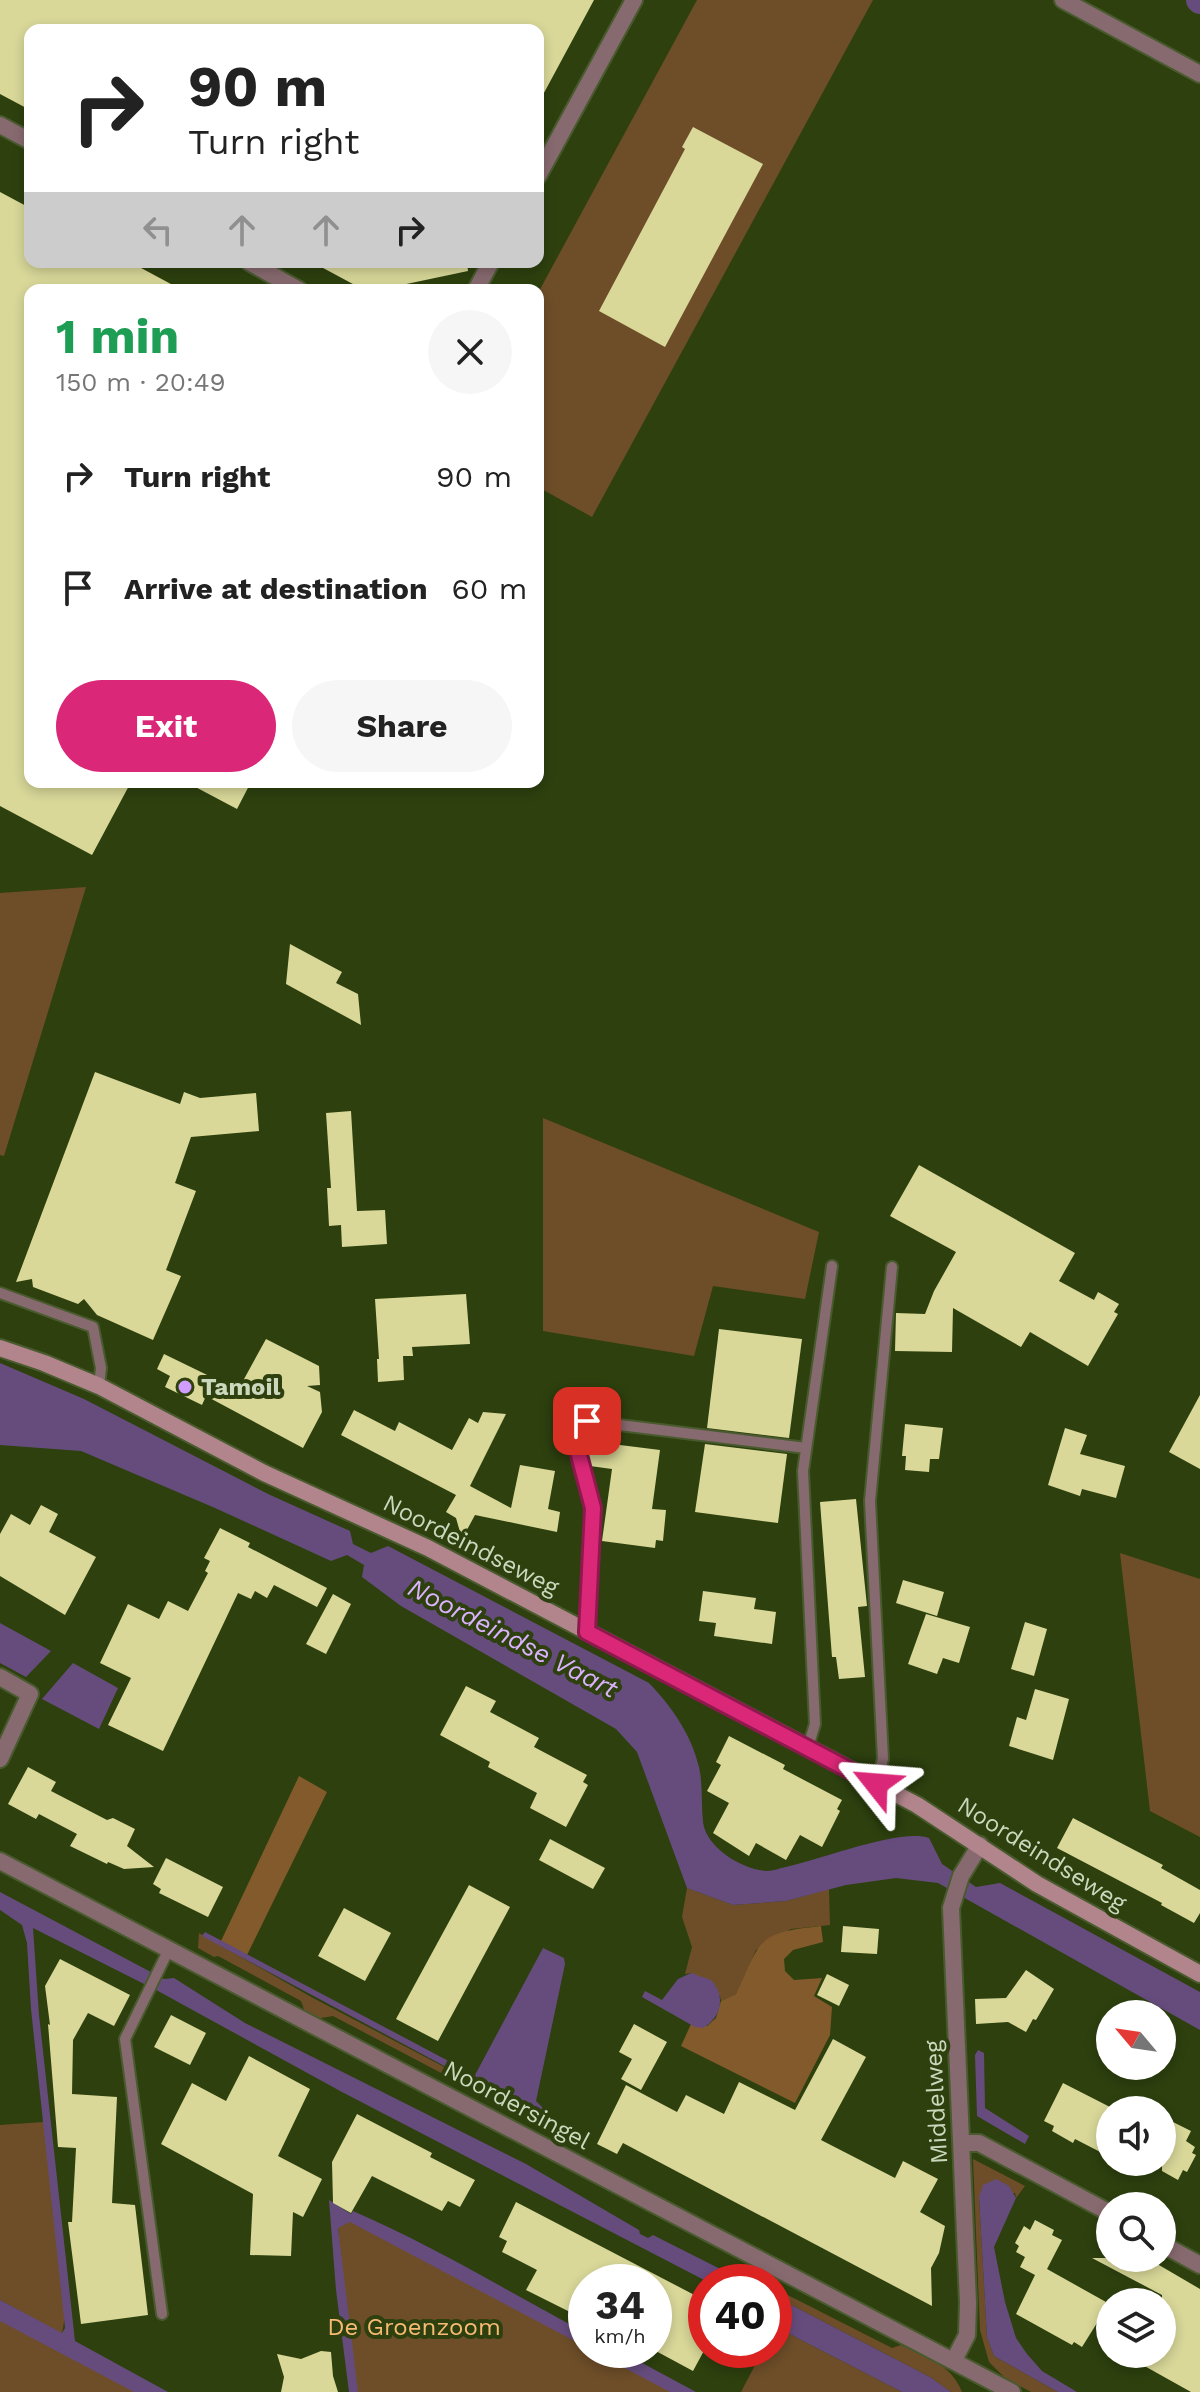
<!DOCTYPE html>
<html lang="en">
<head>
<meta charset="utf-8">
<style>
	body { margin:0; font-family:"Work Sans",sans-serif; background:#f6f6f6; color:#222; height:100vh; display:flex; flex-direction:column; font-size:30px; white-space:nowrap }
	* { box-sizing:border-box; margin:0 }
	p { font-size:26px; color:#767676 }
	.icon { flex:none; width:44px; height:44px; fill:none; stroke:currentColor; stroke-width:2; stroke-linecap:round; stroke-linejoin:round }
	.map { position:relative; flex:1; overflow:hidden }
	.sheet { position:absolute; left:24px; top:284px; width:520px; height:504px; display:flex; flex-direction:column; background:#fff; border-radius:16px; box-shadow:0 4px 12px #0003 }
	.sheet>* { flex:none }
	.banner { position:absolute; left:24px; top:24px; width:520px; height:244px; border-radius:16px; box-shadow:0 4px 12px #0003; background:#fff; color:#222; overflow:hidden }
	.needle { width:52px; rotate:299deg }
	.fabs { position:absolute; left:1096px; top:2000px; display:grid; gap:16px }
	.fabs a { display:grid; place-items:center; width:80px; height:80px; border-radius:50%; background:#fff; box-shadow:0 4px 12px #0003; font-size:40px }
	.speed { position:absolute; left:568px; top:2264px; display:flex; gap:16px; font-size:40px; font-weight:700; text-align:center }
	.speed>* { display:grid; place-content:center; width:104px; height:104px; border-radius:50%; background:#fff; box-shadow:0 4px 12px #0003; line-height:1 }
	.speed small { font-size:20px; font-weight:400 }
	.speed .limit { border:12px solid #d22; background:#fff; color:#111 }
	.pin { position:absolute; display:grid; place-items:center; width:68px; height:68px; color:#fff; margin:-34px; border-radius:16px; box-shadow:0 4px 12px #0006 }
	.me { position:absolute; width:88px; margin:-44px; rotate:298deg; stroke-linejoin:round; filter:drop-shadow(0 0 6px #0008) }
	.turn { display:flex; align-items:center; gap:28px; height:168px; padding:0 32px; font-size:36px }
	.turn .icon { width:104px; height:104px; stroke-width:2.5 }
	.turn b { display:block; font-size:56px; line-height:68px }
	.lanes { display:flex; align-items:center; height:76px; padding:0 32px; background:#0003; justify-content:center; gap:40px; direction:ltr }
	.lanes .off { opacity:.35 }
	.round { display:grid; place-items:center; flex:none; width:84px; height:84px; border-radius:42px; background:#f6f6f6 }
	.summary { display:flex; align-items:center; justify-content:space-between; height:136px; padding:0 32px }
	h1 { font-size:48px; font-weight:700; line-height:60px; color:#1e9e55 }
	.primary-button { display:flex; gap:16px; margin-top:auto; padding:16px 32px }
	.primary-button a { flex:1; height:92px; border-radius:48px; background:#db2777; color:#fff; font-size:32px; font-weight:700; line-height:92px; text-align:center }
	.primary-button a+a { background:#f6f6f6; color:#222 }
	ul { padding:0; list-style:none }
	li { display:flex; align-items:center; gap:24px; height:112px; padding:0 32px }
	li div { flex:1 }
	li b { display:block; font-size:30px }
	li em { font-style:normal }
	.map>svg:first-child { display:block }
	.green { fill:#6e4e29 }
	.forest { fill:#835a2b }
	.water { fill:#664c7d }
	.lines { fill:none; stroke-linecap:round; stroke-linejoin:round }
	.canal { stroke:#664c7d; stroke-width:26 }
	.building { fill:#d9d899 }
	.lane-casing { stroke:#495b2e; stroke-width:14 }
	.street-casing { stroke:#495b2e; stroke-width:20 }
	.secondary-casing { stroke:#495b2e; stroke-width:20 }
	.lane { stroke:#876a6f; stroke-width:10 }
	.street { stroke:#876a6f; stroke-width:16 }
	.secondary { stroke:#b2858c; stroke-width:16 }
	.route-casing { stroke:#8e194d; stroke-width:20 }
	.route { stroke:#db2777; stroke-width:14 }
	.poi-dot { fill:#d09dfe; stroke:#2d400e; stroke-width:3 }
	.labels { text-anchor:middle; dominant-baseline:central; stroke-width:8; stroke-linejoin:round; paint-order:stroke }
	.poi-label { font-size:24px; font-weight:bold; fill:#cbd8bd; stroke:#2d400e; text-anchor:start }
	.street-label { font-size:24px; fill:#cbd8bd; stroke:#2d400e }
	.park-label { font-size:24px; fill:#f9ba75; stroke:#2d400e }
	.water-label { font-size:26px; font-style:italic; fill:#dab2fe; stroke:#2d400e }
</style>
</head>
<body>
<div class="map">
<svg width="1200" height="2392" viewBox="0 0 1200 2392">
	<rect width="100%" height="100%" fill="#2d400e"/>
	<g class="green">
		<path d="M697,0h176l-281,517 -54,-30v-194z"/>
		<path d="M86,887l-82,269 -4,-1v-262z"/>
		<path d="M543,1118l276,114 -14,67 -92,-13 -19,70 -151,-25z"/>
		<path d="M1120,1553l80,26v258l-50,-26z"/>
		<path d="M687,1888l46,17 53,-4 43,-12 1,36 -39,4 -35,21 -20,44 -15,7 -1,-5 -29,-23 -6,1 7,-27 -10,-30z"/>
		<path d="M199,1933l114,65 232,122 -3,6 -209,-110 -18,3 -9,-4 -5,-14 -83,-45 -4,1 -16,-9z"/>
		<path d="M44,2122l21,194 -3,18 -62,-34v-175z"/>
		<path d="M973,2159l52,27 -9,12 -1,-5 -36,4 8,140 7,19 64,36h-27l-26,-14 -16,-16 -9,-32z"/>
		<path d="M341,2213l245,133v4h8l77,42h-318l-15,-164z"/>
		<path d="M774,2288l118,60 9,-3c25,12 50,19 61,47h-11l-21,-15 -156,-81z"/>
		<path d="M0,2314l146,78h-146z"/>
		<path d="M778,2328l124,64h-161l22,-42h11v-21z"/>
	</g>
	<g class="forest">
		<path d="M299,1776l28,16 -80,163 -26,-14z"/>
		<path d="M821,1926l2,16 -30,8 -9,9 1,12 9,9 28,-2 -8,18 18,11 -2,28 -35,68 -114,-57 10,-22 16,2 9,-8 5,-17 15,-7c26,-56 21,-61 85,-68z"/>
	</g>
	<g class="water">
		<path d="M0,1363l84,36 184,95 82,37 3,13 18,9 17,-7 261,137c23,24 42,51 50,84 4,17 2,37 4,55 3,26 40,48 64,49 6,0 13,-3 19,-4 34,-7 114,-39 143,-29l13,26 34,23 24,-4 200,109v38l-262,-147 -42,-5 -50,7 -60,16 -53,4 -46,-17 -50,-136 -21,-23 -215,-123 -39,-29 2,-12 -17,-10 -16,6 -116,-53 -134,-57 -81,-6z"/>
		<path d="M0,1623l51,28 -25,26 -26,-14z"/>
		<path d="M73,1663l45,25 -19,41 -57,-30z"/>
		<path d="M0,1892l164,87 10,-1 71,45 281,141 113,66 1,4 8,4 5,-3 93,47h-38l-366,-190 -184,-101 -125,-63 6,87 36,326 93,51h-34l-134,-71v-21l62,33 3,-5 -34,-319 -4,-66 -5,-18 -22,-15z"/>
		<path d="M205,1932l270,143 68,-127 21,10 1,6 -29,137 12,12 -3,7 -343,-184z"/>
		<path d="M691,1973l20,7c15,16 11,37 -8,48l-8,-1 -53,-30 3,-6 17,9 16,-21z"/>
		<path d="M978,2050l6,3 1,55 44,28 -4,8 -48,-28 -2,-61z"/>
		<path d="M996,2179l13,7 7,12 -22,49 11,55 11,36 11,16 15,17 35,21h-19l-64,-36 -7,-19 -8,-140 4,-12z"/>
		<path d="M329,2200l22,14 2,-3c81,35 156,81 233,122v14l-236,-125 -12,6 20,164h-9l-13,-102z"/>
		<path d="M774,2296l156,81 21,15h-49l-124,-64 -4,1z"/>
		<path d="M591,2350h27l78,42h-26z"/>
	</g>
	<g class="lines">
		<path class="canal" d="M1199,0l1,1"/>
	</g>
	<g class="building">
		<path d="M0,0h594l-56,104v-74h-508v80l-30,-16z"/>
		<path d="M693,127l70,37 -98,183 -66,-36 86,-162 -3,-2z"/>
		<path d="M0,192l30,16v54h100l52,28h-152v492h101l-39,73 -92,-49z"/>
		<path d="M312,262h155l1,9 -90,19h-14z"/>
		<path d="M186,782h65l-14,27z"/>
		<path d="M290,944l52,28 -6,11 22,11 3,31 -75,-41z"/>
		<path d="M95,1072l85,32 4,-12 16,6 56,-5 3,38 -68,6 -16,46 21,8 -30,79 15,6 -28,64 -56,-25 -13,-16 -6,5 -45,-17 -1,-8 -16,3z"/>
		<path d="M351,1111l6,100 28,-1 2,34 -45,3 -1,-22 -12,1 -2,-38h4l-5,-75z"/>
		<path d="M919,1165l156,88 -16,28 35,19 4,-8 21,12 -5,8 4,2 -30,52 -58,-34 -9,15 -68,-39 -1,44 -57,-1 1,-38 29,1 9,-23 22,-39 -66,-36z"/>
		<path d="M466,1294l4,50 -58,3 1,9h-10l1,24 -26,2 -1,-23h2l-4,-60z"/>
		<path d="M719,1329l83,10 -13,99 -82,-10z"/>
		<path d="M266,1339l53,27 1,19 -13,1 13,6 2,20 -19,36 -97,-52 -4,9 -37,-18 5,-11 -13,-7 7,-15 74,36z"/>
		<path d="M1200,1395v74l-31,-17z"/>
		<path d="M354,1410l41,21 4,-9 53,28 17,-32 9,5 5,-11 23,2 -36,72 41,22 9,-43 35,6 -7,38 12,3 -3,20 -82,-17 -13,24 -6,-21 -10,-6 10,-17 -115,-60z"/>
		<path d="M905,1424l38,4 -4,31h-9l-1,13 -24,-2 1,-14h-4z"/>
		<path d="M1065,1428l22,7 -7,19 45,12 -9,32 -34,-9 -2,7 -32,-11z"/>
		<path d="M588,1441l72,9 -8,59 14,1 -3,31 -7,-1 -1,8 -53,-7 10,-72 -22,-3 -3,-13z"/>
		<path d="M705,1444l82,10 -9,69 -83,-11z"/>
		<path d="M856,1499l11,107 -9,1 7,70 -26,2 -3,-22h-4l-12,-155z"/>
		<path d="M41,1505l17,9 -9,18 47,25 -31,58 -65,-39v-42l11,-20 19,11z"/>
		<path d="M220,1528l30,15 -2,4 79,41 -10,19 -43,-22 -7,13 -12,-7 -4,8 -13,-6 -75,158 -55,-26 23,-47 -31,-15 28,-59 31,15 9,-18 20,10 20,-38 -3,-2 5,-10 -6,-3z"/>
		<path d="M903,1580l41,12 -7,24 -41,-13z"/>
		<path d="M703,1591l53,7 -2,11 22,3 -4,32 -58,-8 2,-13 -17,-2z"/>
		<path d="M333,1594l18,10 -25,50 -20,-10z"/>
		<path d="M926,1614l44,13 -11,36 -16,-5 -6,16 -29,-10z"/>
		<path d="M1025,1622l22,7 -13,47 -23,-7z"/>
		<path d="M466,1686l30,15 -6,11 49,26 -5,9 53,28 -4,7 5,3 -22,42 -36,-19 7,-15 -49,-26 2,-5 -50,-27z"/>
		<path d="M1035,1689l34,10 -16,61 -44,-14 8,-29 9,3z"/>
		<path d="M729,1736l56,29 -2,4 59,31 -5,9 3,2 -18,36 -22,-12 -14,25 -30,-17 -7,13 -36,-23 16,-30 -22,-12 14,-26 -5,-3z"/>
		<path d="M28,1767l28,15 -5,9 56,29 6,-2 22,11 -8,17 27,21 -30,2 -16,-7 -1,2 -37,-18 7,-12 -38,-20 -3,5 -28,-15z"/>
		<path d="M1073,1818l90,47 -2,3 39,22v23l-6,10 -33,-18 1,-2 -105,-55z"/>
		<path d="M550,1839l55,29 -12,21 -54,-29z"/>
		<path d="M166,1858l57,29 -15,30 -49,-24 2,-4 -8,-5z"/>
		<path d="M469,1885l41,22 -72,134 -42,-22z"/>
		<path d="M344,1908l47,25 -26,48 -47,-25z"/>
		<path d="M843,1926l36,3 -2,25 -36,-2z"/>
		<path d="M60,1959l70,36 -16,31 -26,-13 -15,27 -1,54 45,3 -5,106 23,2 13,110 -67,9 -13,-102h4l4,-74 -18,-1 -10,-123 2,1 -5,-39z"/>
		<path d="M1026,1970l28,19 -18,31 -3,-1 -7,13 -18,-10 -32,2 -1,-25 31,-1z"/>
		<path d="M827,1974l22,11 -10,21 -22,-11z"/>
		<path d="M171,2015l35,18 -16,32 -36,-18z"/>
		<path d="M634,2024l33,18 -26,48 -20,-11 11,-20 -13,-7z"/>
		<path d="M833,2039l33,18 -45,83 74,38 8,-17 35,18 -18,33 25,14 -6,27 -8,15 1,38 -309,-163 -6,11 -20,-10 29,-59 51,27 9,-17 38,19 15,-32 56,28z"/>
		<path d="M249,2056l61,33 -32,67 44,23 -19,38 -10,-5 -2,44 -41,-1 3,-61 -92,-50 31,-61 34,18z"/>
		<path d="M1063,2083l47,24v50l-35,-18 -2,4 -21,-12 2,-5 -10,-5z"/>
		<path d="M357,2114l75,39 -2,4 45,23 -15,27 -12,-6 -6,10 -70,-35 -21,37 -18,-10 -1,-41z"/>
		<path d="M1169,2120l22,11 -5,10 9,6 -3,6 4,2 -9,17 -4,-2 -5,10 -16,-9v-38z"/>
		<path d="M516,2202l190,99v46l-13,24 -39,-21v-6l10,-21 -10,-5v-36h-68v38l-60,-30 11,-20 -35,-18 5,-11 -8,-4z"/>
		<path d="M1035,2220l19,10 -2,5 10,5 -15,29 59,33 -6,12 2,1 -20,32 -8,-5 -2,3 -56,-31 19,-39 -15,-8 5,-10 -9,-5 3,-6 -4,-3 9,-17 6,4z"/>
		<path d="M1092,2258h55l53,31v103h-9l-68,-38h39v-59z"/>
		<path d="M321,2351l10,1 2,24 5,16h-57l3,-15 -7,-23 24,5z"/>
	</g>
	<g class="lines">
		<defs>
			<g id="lane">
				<path d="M0,1293l93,34 8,41 -2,18"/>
				<path d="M587,1632l6,-124 -18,-68 12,-19 219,27"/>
				<path d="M808,1747l7,-23 -12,-253 29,-205"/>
				<path d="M876,1784l7,-25 -13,-258 22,-234"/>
				<path d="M162,2314l-37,-275 44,-90"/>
			</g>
			<g id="street">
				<path d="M1063,0l137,74"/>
				<path d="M0,125l30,16"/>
				<path d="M538,176l96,-176"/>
				<path d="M249,262l50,28"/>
				<path d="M476,290l15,-28"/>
				<path d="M0,1677l30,17 -30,65"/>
				<path d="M0,1861l1012,531"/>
				<path d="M962,2143h17l131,70"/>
				<path d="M1162,2244l38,21"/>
				<path d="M954,2360l13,-25 1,-32 -17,-395 10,-32 19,-31"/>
			</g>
			<path id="secondary" d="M0,1348l44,15 55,23 165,87 164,75 489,257 120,79 163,90"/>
		</defs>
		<use href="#lane" class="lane-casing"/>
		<use href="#street" class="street-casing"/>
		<use href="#secondary" class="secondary-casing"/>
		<use href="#lane" class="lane"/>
		<use href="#street" class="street"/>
		<use href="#secondary" class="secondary"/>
	</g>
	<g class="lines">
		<defs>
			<path id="route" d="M587,1421l-12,19 18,68 -6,124 289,152"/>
		</defs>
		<use href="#route" class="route-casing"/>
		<use href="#route" class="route"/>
	</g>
	<circle class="poi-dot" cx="185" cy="1387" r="8"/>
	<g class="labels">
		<g class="poi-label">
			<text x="201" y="1387">Tamoil</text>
		</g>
		<g class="street-label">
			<text transform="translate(471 1545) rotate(27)">Noordeindseweg</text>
			<text transform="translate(1042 1854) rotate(32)">Noordeindseweg</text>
			<text transform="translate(936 2102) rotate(-93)">Middelweg</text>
			<text transform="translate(517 2105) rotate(28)">Noordersingel</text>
		</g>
		<g class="park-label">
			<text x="414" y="2327">De Groenzoom</text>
		</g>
		<g class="water-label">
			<text transform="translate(513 1638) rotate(27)">Noordeindse Vaart</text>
		</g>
	</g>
</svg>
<div class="fabs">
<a><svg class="needle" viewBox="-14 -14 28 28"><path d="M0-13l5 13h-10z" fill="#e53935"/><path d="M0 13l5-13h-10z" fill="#767676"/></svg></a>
<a><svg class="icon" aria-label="sound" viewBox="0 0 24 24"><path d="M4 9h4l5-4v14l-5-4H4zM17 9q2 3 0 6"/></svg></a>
<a><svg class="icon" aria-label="search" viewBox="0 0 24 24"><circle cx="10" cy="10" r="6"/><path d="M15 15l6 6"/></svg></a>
<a><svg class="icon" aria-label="layers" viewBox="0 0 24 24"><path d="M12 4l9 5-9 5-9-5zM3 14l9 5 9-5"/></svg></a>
</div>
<div class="speed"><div>34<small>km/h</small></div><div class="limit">40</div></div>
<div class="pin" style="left:587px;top:1421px;background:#d93025"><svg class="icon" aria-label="arrive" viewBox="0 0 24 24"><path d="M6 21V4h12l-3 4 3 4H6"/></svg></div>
<svg class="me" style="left:876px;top:1784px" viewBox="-20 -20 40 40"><path d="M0-17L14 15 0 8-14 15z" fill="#db2777" stroke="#fff" stroke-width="4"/></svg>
<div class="banner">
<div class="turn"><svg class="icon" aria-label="right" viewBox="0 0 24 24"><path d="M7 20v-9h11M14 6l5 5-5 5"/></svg><div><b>90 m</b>Turn right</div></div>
<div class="lanes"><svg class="icon off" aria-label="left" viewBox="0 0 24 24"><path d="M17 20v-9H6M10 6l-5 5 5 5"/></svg><svg class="icon off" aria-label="ahead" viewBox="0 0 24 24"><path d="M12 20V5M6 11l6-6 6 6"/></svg><svg class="icon off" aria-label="ahead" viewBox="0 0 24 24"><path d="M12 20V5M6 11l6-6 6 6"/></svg><svg class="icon" aria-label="right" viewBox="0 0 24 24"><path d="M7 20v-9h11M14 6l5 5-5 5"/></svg></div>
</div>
<section class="sheet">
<div class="summary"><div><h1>1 min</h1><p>150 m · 20:49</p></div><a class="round"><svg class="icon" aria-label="close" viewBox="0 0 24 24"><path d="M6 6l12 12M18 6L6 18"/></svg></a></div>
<ul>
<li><svg class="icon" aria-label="right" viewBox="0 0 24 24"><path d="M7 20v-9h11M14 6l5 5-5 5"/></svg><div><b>Turn right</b></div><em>90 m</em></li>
<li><svg class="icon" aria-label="arrive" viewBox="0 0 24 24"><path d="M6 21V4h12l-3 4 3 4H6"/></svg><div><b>Arrive at destination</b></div><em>60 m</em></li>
</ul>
<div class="primary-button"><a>Exit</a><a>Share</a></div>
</section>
</div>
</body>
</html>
